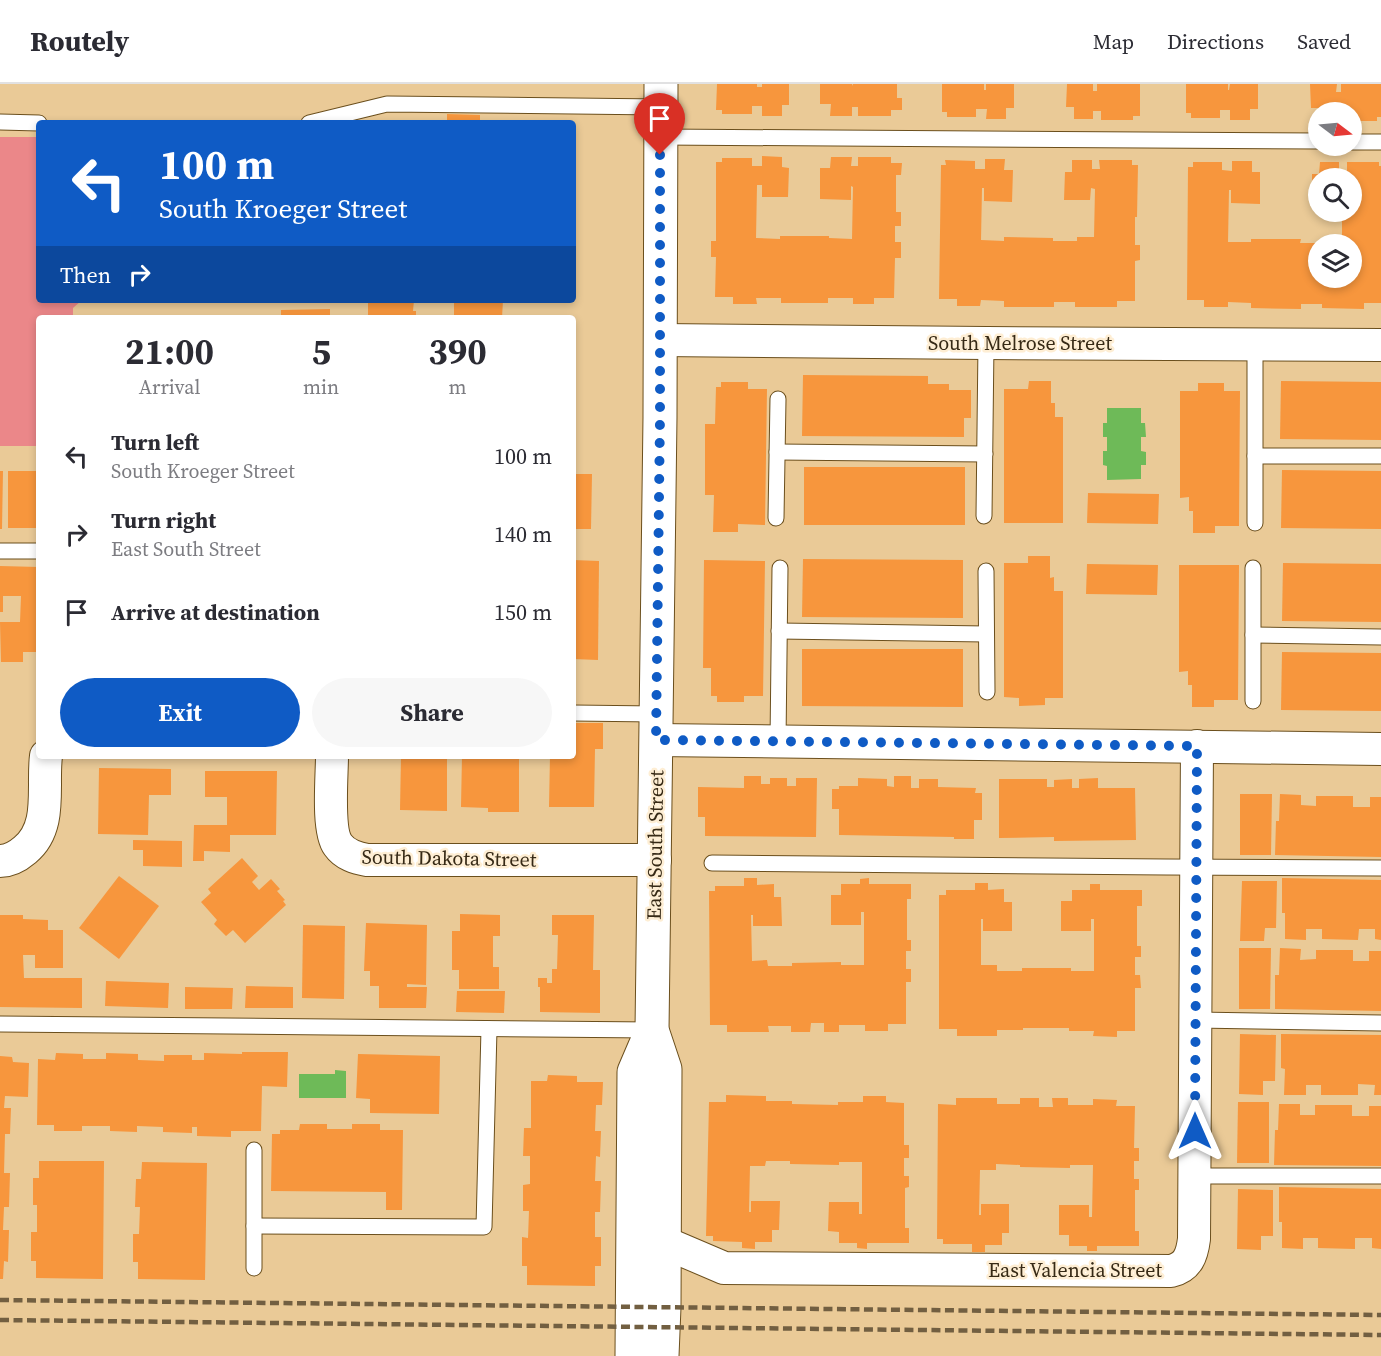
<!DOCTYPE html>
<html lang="en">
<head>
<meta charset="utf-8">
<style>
	body { margin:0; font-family:"Source Serif 4",serif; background:#f7f7f7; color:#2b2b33; height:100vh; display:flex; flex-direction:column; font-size:22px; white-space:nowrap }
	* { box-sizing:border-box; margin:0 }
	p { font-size:20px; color:#7c7c81 }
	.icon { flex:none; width:33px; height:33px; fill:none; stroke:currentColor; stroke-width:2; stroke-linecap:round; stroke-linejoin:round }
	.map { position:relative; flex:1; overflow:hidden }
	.sheet { position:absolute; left:36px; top:231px; width:540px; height:444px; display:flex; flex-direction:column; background:#fff; border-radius:6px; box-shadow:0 3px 9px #0003 }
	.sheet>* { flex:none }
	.hud { position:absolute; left:36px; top:36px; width:540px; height:183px; border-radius:6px; box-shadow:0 3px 9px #0003; background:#0f5bc5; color:#fff; overflow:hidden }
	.needle { width:39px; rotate:106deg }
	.tools { position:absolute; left:1308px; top:18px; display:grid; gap:12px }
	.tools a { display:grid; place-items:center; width:54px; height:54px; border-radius:50%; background:#fff; box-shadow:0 3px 9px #0003; font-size:30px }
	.pin { position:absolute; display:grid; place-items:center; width:51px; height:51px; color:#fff; margin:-62px -26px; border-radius:50% 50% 50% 0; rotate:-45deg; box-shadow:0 0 6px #0007 }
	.pin .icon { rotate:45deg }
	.me { position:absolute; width:66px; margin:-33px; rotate:0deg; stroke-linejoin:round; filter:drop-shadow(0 0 4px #0008) }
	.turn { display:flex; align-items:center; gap:21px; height:126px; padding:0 24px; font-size:27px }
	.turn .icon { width:78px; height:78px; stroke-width:2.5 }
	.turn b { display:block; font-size:42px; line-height:51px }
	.then { display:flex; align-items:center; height:57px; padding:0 24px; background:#0003; gap:12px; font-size:22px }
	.eta { display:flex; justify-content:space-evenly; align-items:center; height:102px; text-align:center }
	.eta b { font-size:36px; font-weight:700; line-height:42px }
	.cta { display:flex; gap:12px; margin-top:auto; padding:12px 24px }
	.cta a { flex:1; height:69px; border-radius:36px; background:#0f5bc5; color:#fff; font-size:24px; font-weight:700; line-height:69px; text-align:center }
	.cta a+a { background:#f7f7f7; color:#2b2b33 }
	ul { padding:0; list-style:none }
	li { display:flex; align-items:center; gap:18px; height:78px; padding:0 24px }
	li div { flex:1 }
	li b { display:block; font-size:22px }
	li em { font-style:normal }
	header { display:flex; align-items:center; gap:36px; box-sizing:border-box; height:84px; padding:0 30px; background:#fff; border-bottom:2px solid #e1e1e2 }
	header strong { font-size:28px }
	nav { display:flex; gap:33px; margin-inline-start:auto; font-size:21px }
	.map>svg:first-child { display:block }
	.green { fill:#eb8789 }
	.water { fill:#6eba58 }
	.building { fill:#f7963d }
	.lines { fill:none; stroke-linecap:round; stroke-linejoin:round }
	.service-casing { stroke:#6b4f1d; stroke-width:17 }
	.minor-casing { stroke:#6b4f1d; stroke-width:34 }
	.tertiary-casing { stroke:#6b4f1d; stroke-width:35 }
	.service { stroke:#fff; stroke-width:15 }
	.minor { stroke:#fff; stroke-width:32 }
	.tertiary { stroke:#fff; stroke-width:33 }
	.rail { stroke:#725f41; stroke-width:4.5; stroke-dasharray:9 4.5; stroke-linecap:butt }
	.route { stroke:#0f5bc5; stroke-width:10; stroke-dasharray:0 18 }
	.labels { text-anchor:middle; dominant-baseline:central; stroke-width:5; stroke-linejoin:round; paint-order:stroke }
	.street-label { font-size:20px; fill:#362915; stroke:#feeed4 }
</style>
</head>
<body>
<header>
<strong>Routely</strong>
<nav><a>Map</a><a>Directions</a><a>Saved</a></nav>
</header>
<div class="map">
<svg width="1381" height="1272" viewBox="0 0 1381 1272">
	<rect width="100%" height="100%" fill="#eaca97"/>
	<path class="green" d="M0,53h39v163h43l-9,8v10h-34v128h-39z"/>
	<g class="water">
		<path d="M1107,324h34v15h4l1,14h-5v14l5,1v13h-5v14l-34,1v-14l-4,-1v-14h4v-14h-4v-14h4z"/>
		<path d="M335,986l11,1v27h-47v-24h36z"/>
	</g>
	<g class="building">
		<path d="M717,0h40v3h5v-3h27v21h-7v11h-20v-10h-10v8h-30v-4h-6z"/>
		<path d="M820,0h32v2l1,-2h44v14h5v12h-11v6h-33v-9h-6v9h-22l1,-12h-11z"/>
		<path d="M942,0h42v6h2v-6h28v24h-8v11h-20l1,-10h-11v8h-29v-5h-5z"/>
		<path d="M1067,0h26v7h4v-7h43v32h-7v4h-32v-9h-8v8h-19v-12h-8z"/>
		<path d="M1186,0h42v6h1l1,-6h28v25h-8v11h-20v-10h-10v8h-29v-5h-5z"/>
		<path d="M1310,0h27l-1,8h5v-8h40v33h-4v4h-25v-9h-34v-4h-7z"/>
		<path d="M447,30l33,1v8h-33z"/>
		<path d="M762,72l20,1v10l7,1 -1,29h-26v-12h-5l-1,53 24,1v-3h49v2l23,1 1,-52 -2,-1v14l-31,-1v-31h10l1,-11h21l-1,9h7v-9h33v6h11l-1,12h-5v37h5v14h-6v16h6v16h-6l-1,40h-20v6h-21v-6h-25v5h-47v-5h-25l1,6h-24v-7h-18l1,-40h-5v-16h5v-79h6v-4h30v8h10z"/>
		<path d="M985,75h20l-1,11h9l-1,32 -28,-1v-13h-2l-1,52 23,1v-4l49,1v3h24v-4h17l1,-48 -4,-1 -1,12h-26l1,-28h7v-12h20v9h8l-1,-9h33v5h6l-1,52h-2v28h5v15l-5,1v40h-18v6h-42v-5h-21v5h-50v-6l-23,-1 -1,6h-23v-7h-18l2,-134h5l-1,-5 30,1v8h10z"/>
		<path d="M1232,77h20v11h8v32l-29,-1v-13h-2l-1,52h23v-3h50l-1,4h18v35h34v-34h-28v-6l18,1v-27h10v-34h-34v24h-6v-28h7l1,-12h19v8l8,1v-9h32v4h2v137h-17v6l-42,-1v-4h-21v5l-50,-1v-5l-23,-1v5h-24v-7h-17l1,-133h5v-5h29v8l10,1z"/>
		<path d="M368,216h46l-1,11h3v7h-48z"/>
		<path d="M454,216h49l-1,18h-48z"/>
		<path d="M330,225v9h-49v-8z"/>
		<path d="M803,291l125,1v8h21v6h22v28h-7v19l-162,-1z"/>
		<path d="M1029,297h22v22h4v14h8v106h-59v-134h24z"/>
		<path d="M1281,297l100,1v58l-101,-1z"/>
		<path d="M721,298h27v7h19l-2,136 -27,-1v8h-25l1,-37h-9v-71h10l1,-37h5z"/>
		<path d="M1198,299h26v8h16l-1,135h-24v7h-22v-22h-4v-14l-9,1v-107h18z"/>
		<rect x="804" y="383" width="161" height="58"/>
		<path d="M1282,386l99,1v58l-100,-1z"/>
		<path d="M0,387h3l-1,58h-2z"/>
		<rect x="8" y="387" width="29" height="57"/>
		<path d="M573,390h19l-1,55h-18z"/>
		<path d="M1088,409l71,1 -1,30 -71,-1z"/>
		<path d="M1028,472h22v22l4,-1v14h9v107h-18v7l-26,1v-8l-15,-1v-134h24z"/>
		<path d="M803,475l160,1v58l-161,-1z"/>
		<path d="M573,476l26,1 -1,99 -25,-1z"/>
		<path d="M704,476l61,1 -2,135h-19v6h-27v-6h-6v-28h-8z"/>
		<path d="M1283,479l98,1v58l-99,-1z"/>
		<path d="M1087,480l71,1 -1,30 -71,-1z"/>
		<path d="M1179,481h60l-1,135h-24v7h-22v-22h-4v-14l-9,1z"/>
		<path d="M0,482l39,1v85h-16v10h-22l-1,-40h20l1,-26h-18v16h-3z"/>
		<path d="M802,565h161v58l-161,-1z"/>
		<path d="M1282,568l99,1v58l-100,-1z"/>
		<path d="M573,639h30v26h-8l-1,58h-45l1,-51h23z"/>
		<path d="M401,672h46v55l-47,-1z"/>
		<path d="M462,672h57v56h-31v-4l-27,-1z"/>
		<path d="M99,684l72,1v26h-22l-1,40 -50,-1z"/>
		<path d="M205,687h72l-1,64h-46v17l-26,-1v10h-11l1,-36h33v-28h-22z"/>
		<path d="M744,692h17v8h9v-6h17v8h9v-8h21l-1,59 -111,-1v-19h-7v-30l46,1z"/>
		<path d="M894,692h17v12h8v-9h19v8l38,1 -1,5h7v27h-8v19h-20v-2l-115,-2v-26h-7v-20h7v-3h19v-8l29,1v7l7,1z"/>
		<path d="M1098,694v10h37l1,52 -82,1v-4l-55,1v-59h48v8h7v-7l18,-1v9h7v-9z"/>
		<path d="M1240,710h32l-1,61h-31z"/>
		<path d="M1280,710l21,1v10l15,1v-10h37v11h17v-10h11v60l-106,-2 1,-34h3z"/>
		<path d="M133,756l49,1v26l-39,-1v-16h-10z"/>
		<path d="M242,774l16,18 -6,6 7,8 12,-11 9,10 -3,2 8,9 -2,1 3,4 -41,38 -12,-13 -7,6 -12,-12 3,-4 -16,-18 10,-9 -3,-4z"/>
		<path d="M119,792l40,30 -40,53 -40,-31z"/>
		<path d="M744,794h13v7l17,-1v13h7l1,29h-29v-11h-2l1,46 15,-1 1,6h24v-3l49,-1v3h23v-53h-3v13h-30v-30h10v-11h19v-5l9,-1v6h42v15h-4v41h4v11h-5v18h5v13h-5v42h-18v7h-23v-6h-26v7h-15v-9h-13l-1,9h-19v-6h-23l1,6h-42v-7h-17l-1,-134h6v-5h29z"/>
		<path d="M1282,794l99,2v60l-6,-1v-10h-16l-1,11 -36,-1v-10h-16v11l-21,-1v-26h-3z"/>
		<path d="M1242,797h35l-1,47h-11l-1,13h-24z"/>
		<path d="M975,799h13v7l16,-1v13h8v29h-29v-12h-2v46h16v6h25v-3h49v3h23v-52h-3v12h-30v-30h11v-11h18v-6h10v6h42v16h-5v40h4v11h-6v18h5l1,13h-6v43h-18v6l-24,-1 1,-5h-25v-3h-46v2h-26v6h-40v-7h-18v-134h7v-5h29z"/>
		<path d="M460,830l40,1v21h-7v31h6v22h-40v-19h-7v-39h8z"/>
		<path d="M0,831h23v4l25,1v10h15v38h-28v-13h-12l1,23h58v30l-82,-1z"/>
		<path d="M552,831h42l-1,55h7v43l-60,-1v-25h-2v-9h9v5h5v-14h5l1,-34h-6z"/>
		<path d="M366,839l61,2 -1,60 -19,-1v3h20l-1,21h-47v-22h-9v-15h-6z"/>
		<path d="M303,841l42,1 -1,73 -42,-1z"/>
		<path d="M1239,864h32l-1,61h-31z"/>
		<path d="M1280,864l21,1 -1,11 16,-1v-9h37v11h16v-10h12v60l-106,-2v-34h4z"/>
		<path d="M106,897l63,2 -1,25 -63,-2z"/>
		<path d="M246,902l47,1v21h-48z"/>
		<path d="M185,903l48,1 -1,21h-47z"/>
		<path d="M457,907h48l-1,22 -48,-1z"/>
		<path d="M1240,950l36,1 -1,46h-12v14l-24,-1z"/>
		<path d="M1281,950l100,1v60h-7l1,-10 -17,-1v11h-37v-10h-15v10h-22l1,-26 -4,-1z"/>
		<path d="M242,968h46l-1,35 -25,-1 -1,45h-30v6l-34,-1v-9h-5v6l-29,-1v-5l-26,-1v6l-27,-1v-5h-28v5h-28v-6h-17l1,-66 17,1 1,-7 27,1v5h23v-6l32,1v6l26,1v-6h28v5h12v-7l38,1z"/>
		<path d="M358,970l82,2 -1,58 -69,-1v-14l-14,-1z"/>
		<path d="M0,972l12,1 1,5 16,1 -1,34 -23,-1 -1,12h7l-1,26h-5l-1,39h6l-1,34h-5l-1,23h6l-1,32 -4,-1 -1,18h-3z"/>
		<path d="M548,991l29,1v6h26l-1,23h-6l-1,26h6l-1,26 -4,-1 -1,25h6l-1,31h-5v25h6v29h-6v20l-68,-1v-19h-5v-29l6,1 1,-27h-6v-26l7,-1v-28h-7l1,-28h7v-47h16z"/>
		<path d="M726,1011l40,1v5h26v3l46,1v-3h25v-6h23v6l18,1v42h5v13h-5v18h5v11l-4,1v40h4v15h-42v6l-10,-1v-5h-18v-11l-11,-1 1,-29h30v12h3v-52h-23v3l-49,-1v-3h-24l-1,5h-15l-1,46h2v-11h29l-1,29h-7v12h-17v7l-13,-1v-6l-29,-1v-5h-7l3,-134h17z"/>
		<path d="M956,1014h41v6h23v-6h19v9h14l-1,-9h16v7h25v-6l24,1 -1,6h19l-1,42h5v13h-5v18h5v11h-4v41h4v15h-42v5h-10v-5h-18v-11h-10v-30h30v12h3l1,-52h-23v3l-50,-1v-2l-24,-1v6h-16l-1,45h2v-11h28v29h-7v12h-17v7h-13v-8h-29v-5h-6l1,-135 18,1z"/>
		<path d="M1238,1018h31v61h-32z"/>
		<path d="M1279,1020h21v11h15v-10h37v11h17v-10h12v60l-107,-1 1,-35h3z"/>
		<path d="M300,1040h27v5h25v-5h28v6h23l-1,80h-16v-18l-115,-1 1,-57h8v-4h19z"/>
		<path d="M39,1077h65l-1,118 -67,-1v-17h-5v-29h6v-27h-4v-27h6z"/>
		<path d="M142,1078l65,1 -2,117 -67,-1v-17h-5v-28h6l1,-27h-5l1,-28h5z"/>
		<path d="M1279,1103l102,2v60l-9,-1v-10h-17v11l-37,-1v-10h-15v11l-21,-1v-26h-3z"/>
		<path d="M1238,1105l35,1v46h-12v14l-24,-1z"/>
	</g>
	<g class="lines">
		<defs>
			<g id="service">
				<path d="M0,38l39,1"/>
				<path d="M309,39l78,-19 274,3"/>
				<path d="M661,53l657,4"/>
				<path d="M1352,58h29"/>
				<path d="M1255,260v179"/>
				<path d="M777,368l208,2"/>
				<path d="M1255,372h126"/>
				<path d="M984,432l2,-173"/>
				<path d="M776,434l2,-119"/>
				<path d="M0,467h39"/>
				<path d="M986,487l1,121"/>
				<path d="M779,547l207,3"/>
				<path d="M1253,551l128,2"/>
				<path d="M1253,617v-133"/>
				<path d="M573,629l83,1"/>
				<path d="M778,658l2,-174"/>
				<path d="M712,779l454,4 215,1"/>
				<path d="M1196,936l185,3"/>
				<path d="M0,940l652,6"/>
				<path d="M1194,1092h187"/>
				<path d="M254,1142l230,1 5,-198"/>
				<path d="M254,1184v-118"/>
			</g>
			<g id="minor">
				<path d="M660,256l326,3 395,2"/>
				<path d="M656,656l725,9"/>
				<path d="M332,672c0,20 -5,74 6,89 7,10 18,13 29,15h288"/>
				<path d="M0,777c10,0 18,-5 25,-11 28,-23 17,-63 21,-94"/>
				<path d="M663,1158l61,26 447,3c17,-4 21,-16 23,-32l3,-493"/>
			</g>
			<g id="tertiary">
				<path d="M661,0l-1,333 -8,613 13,39 -1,238 -2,49"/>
				<path d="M632,1272l2,-284 18,-42"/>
			</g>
		</defs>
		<use href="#service" class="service-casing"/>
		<use href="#minor" class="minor-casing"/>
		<use href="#tertiary" class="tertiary-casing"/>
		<use href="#service" class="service"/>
		<use href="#minor" class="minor"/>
		<use href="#tertiary" class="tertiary"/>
		<g class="rail">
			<path d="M0,1216l1381,15"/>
			<path d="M0,1236l1381,15"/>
		</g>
	</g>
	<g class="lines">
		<path class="route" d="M660,71v262l-4,323 541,6 -2,385"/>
	</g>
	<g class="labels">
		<g class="street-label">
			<text x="1020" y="259">South Melrose Street</text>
			<text transform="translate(655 761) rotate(-89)">East South Street</text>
			<text transform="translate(449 774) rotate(1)">South Dakota Street</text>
			<text x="1075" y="1186">East Valencia Street</text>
		</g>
	</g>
</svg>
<div class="tools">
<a><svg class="needle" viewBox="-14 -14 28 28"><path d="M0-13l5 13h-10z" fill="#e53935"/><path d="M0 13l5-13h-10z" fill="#7c7c81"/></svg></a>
<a><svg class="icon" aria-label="search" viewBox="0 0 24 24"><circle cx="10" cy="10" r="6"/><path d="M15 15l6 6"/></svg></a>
<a><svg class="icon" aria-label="layers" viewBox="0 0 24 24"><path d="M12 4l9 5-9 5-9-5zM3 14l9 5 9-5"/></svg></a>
</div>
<div class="pin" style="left:660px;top:71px;background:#d93025"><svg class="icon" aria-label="arrive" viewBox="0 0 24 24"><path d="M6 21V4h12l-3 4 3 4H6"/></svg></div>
<svg class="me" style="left:1195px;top:1047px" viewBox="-20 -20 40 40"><path d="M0-17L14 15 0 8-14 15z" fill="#0f5bc5" stroke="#fff" stroke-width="4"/></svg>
<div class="hud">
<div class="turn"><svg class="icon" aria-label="left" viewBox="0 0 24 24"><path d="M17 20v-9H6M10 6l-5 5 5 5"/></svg><div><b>100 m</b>South Kroeger Street</div></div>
<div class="then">Then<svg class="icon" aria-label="right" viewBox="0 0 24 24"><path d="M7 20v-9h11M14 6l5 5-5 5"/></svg></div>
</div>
<section class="sheet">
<div class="eta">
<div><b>21:00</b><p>Arrival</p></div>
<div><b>5</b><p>min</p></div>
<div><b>390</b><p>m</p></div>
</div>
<ul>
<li><svg class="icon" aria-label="left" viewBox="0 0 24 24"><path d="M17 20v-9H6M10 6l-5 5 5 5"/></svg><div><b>Turn left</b><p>South Kroeger Street</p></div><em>100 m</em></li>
<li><svg class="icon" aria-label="right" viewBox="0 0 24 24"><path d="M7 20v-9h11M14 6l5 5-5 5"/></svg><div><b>Turn right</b><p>East South Street</p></div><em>140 m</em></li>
<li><svg class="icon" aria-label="arrive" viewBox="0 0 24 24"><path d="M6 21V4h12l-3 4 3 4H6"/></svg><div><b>Arrive at destination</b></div><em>150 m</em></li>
</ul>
<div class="cta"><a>Exit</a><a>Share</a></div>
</section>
</div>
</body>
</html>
